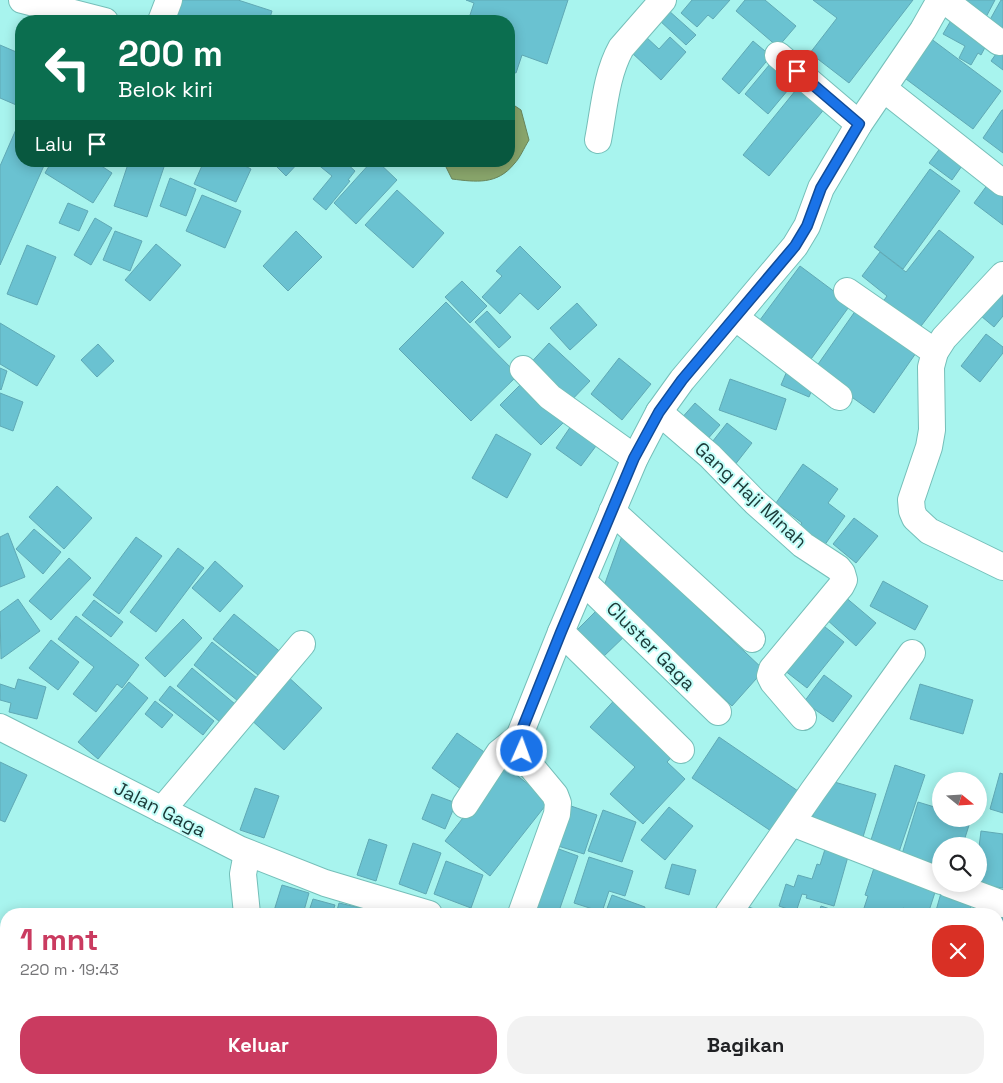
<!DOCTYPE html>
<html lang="id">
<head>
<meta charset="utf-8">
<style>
	body { margin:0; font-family:"Space Grotesk",sans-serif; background:#f2f2f2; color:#202124; height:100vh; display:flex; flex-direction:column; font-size:19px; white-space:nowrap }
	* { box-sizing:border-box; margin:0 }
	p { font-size:16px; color:#757577 }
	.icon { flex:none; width:28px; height:28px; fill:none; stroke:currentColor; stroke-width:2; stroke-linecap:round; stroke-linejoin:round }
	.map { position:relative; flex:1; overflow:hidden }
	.drawer { position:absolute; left:0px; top:908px; width:1004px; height:176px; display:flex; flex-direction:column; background:#fff; border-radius:20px 20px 0 0; box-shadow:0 2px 12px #0003 }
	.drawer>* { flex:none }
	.hud { position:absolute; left:15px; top:15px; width:500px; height:152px; border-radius:20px; box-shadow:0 2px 12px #0003; background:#0b6e4f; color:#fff; overflow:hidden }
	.needle { width:32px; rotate:108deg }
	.fabs { position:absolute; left:932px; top:772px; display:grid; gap:10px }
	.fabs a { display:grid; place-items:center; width:55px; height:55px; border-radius:50%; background:#fff; box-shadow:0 2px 12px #0003; font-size:25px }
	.pin { position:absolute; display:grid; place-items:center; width:42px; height:42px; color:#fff; margin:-21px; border-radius:10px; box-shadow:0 2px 8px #0006 }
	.me { position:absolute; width:55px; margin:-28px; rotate:2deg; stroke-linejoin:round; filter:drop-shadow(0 0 4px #0008) }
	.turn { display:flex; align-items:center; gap:18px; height:105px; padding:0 20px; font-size:22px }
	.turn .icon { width:65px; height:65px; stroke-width:2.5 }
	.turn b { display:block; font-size:35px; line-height:42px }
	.then { display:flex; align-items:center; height:48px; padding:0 20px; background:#0003; gap:10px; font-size:19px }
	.round { display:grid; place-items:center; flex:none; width:52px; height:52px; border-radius:20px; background:#f2f2f2 }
	.overview { display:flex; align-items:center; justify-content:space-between; height:85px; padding:0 20px }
	h1 { font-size:30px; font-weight:800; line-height:38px; color:#ca3b60 }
	.cta { display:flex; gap:10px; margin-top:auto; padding:10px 20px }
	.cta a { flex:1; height:58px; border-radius:20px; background:#ca3b60; color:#fff; font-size:20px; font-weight:800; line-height:58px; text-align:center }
	.cta a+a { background:#f2f2f2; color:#202124 }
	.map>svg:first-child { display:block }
	.water { fill:#89a56b; stroke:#68855b }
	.building { fill:#6ac2d1; stroke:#60a9b5 }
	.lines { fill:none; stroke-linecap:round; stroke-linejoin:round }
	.street-casing { stroke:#75bfb9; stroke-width:28 }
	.street { stroke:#fff; stroke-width:26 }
	.route-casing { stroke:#114b97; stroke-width:12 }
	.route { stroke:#1a73e8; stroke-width:9 }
	.labels { text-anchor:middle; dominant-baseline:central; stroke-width:4; stroke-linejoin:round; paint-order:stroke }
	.street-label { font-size:19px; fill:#1a3937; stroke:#c3fef9 }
</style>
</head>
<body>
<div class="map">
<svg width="1003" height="1083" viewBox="0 0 1003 1083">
	<rect width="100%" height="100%" fill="#a8f4ee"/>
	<path class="water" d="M509,102l12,8 8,30c-5,8 -9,18 -15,24 -17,21 -38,18 -62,15l-9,-18h66z"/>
	<g class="building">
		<path d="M172,0h66l34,11 -3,10h-103z"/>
		<path d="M466,0h102l-21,64 -25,-9 -6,18 -7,-2v-50h-41l6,-18z"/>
		<path d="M692,0h38l-17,19 -5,-4 -11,12 -16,-14z"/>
		<path d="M745,0h20l31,26 -18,21 -42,-36z"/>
		<path d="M813,0h100l-64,83 -39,-30 27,-35z"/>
		<path d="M958,0h37l-10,19z"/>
		<path d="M1001,0h2v34l-16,-9z"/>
		<path d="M668,10l28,25 -10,10 -27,-25z"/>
		<path d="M953,17l37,21 -9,17 -3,-2 -7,12 -12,-7 6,-12 -22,-12z"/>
		<path d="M645,36l14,13 11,-12 16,15 -25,28 -30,-28z"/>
		<path d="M930,38l71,53 -28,38 -71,-53z"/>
		<path d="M753,41l18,15 -32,38 -17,-15z"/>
		<path d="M1003,44v26l-12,-9z"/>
		<path d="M0,45l21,9v53l-21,-9z"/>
		<path d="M775,58l23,20 -30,36 -23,-20z"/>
		<path d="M800,85l26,22 -57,69 -26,-21z"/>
		<path d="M1002,110h1v43l-20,-15z"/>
		<path d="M21,118v43h25l-46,104v-99z"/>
		<path d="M941,147l23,16 -12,17 -23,-17z"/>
		<path d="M52,161h42l18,12 -19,30 -48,-30z"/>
		<path d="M129,161h37l-19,56 -33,-11z"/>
		<path d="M204,161h31l16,8 -15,33 -42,-18z"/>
		<path d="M271,161h29l-14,15z"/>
		<path d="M318,161h26l11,10 -7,9 2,1 -24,29 -13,-11 19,-23 -16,-13z"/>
		<path d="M372,161h5l20,19 -41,44 -22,-21z"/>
		<path d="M930,169l30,22 -57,78 -29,-22z"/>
		<path d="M170,178l26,11 -10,27 -26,-10z"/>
		<path d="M988,184l15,11v30l-29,-22z"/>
		<path d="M397,190l47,43 -31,35 -48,-43z"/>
		<path d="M202,195l39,16 -16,37 -39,-17z"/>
		<path d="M68,203l20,8 -9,20 -20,-8z"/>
		<path d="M95,218l17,10 -21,37 -17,-10z"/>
		<path d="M939,230l35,27 -56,73 -36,-27 5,-7 -25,-20 18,-24 26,20z"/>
		<path d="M115,231l27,10 -12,30 -27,-11z"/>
		<path d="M296,231l26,26 -34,34 -25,-25z"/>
		<path d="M156,244l25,21 -31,36 -25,-21z"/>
		<path d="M27,245l29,12 -19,48 -30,-11z"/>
		<path d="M520,246l41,41 -23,23 -18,-17 -20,21 -18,-17 20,-21 -6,-5z"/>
		<path d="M800,266l51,38 -45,62 -52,-38z"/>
		<path d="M462,281l25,25 -17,17 -25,-26z"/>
		<path d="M1003,287v29l-9,11 -13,-11z"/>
		<path d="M446,302l72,73 -47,46 -72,-72z"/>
		<path d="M577,303l20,22 -27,25 -20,-22z"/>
		<path d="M856,310l60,43 -42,60 -60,-43z"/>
		<path d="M487,311l24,26 -12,11 -24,-26z"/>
		<path d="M0,323l55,33 -18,30 -37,-22z"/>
		<path d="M986,334l17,13v6l-23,29 -19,-16z"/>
		<path d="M549,343l41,38 -24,25 -41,-37z"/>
		<path d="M98,344l16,17 -17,16 -16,-17z"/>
		<path d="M619,358l32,26 -29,36 -31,-26z"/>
		<path d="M0,368l7,3 -6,19 -1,-1z"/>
		<path d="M787,371l28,11 -6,15 -28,-12z"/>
		<path d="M528,377l41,40 -28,28 -41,-40z"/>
		<path d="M730,379l56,20 -10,31 -57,-20z"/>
		<path d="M0,393l23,9 -10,29 -13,-5z"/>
		<path d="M695,403l25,22 -15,17 -25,-22z"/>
		<path d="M573,423l26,19 -18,24 -25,-18z"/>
		<path d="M727,423l25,20 -18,23 -25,-20z"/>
		<path d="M496,434l35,20 -24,44 -35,-20z"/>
		<path d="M803,464l35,25 -10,14 17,13 -21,30 -26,-18 4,-5 -26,-20z"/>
		<path d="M57,486l35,32 -28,31 -35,-32z"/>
		<path d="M854,518l24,18 -22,27 -23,-19z"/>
		<path d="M34,529l27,23 -18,22 -27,-25z"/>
		<path d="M8,533l17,44 -25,10v-50z"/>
		<path d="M622,536l142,134 -32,36 -128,-120z"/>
		<path d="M136,537l26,19 -43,58 -26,-19z"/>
		<path d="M178,548l26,20 -48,64 -26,-20z"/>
		<path d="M69,558l22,20 -40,42 -22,-19z"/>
		<path d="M215,561l28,25 -23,26 -28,-24z"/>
		<path d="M883,581l45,25 -13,24 -45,-24z"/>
		<path d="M844,596l32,27 -20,23 -31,-28z"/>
		<path d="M18,599l22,32 -39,28 -1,-47z"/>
		<path d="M94,600l29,22 -12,15 -29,-22z"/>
		<path d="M602,605l26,28 -25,24 -26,-27z"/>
		<path d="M234,614l49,40 -20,25 -50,-40z"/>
		<path d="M76,616l63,49 -17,23 -5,-4 -21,28 -23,-18 21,-27 -36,-28z"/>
		<path d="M183,619l19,19 -37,39 -20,-19z"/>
		<path d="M820,623l24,19 -37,46 -23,-18z"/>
		<path d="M51,640l28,22 -21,28 -29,-22z"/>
		<path d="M212,642l45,36 -19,23 -44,-36z"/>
		<path d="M192,668l43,36 -15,18 -43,-36z"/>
		<path d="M285,674l37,34 -38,42 -37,-34z"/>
		<path d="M824,675l28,21 -19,26 -29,-20z"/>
		<path d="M18,679l28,8 -9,32 -28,-7 2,-9 -11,-3v-16l15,5z"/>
		<path d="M129,682l19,16 -50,61 -20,-17z"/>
		<path d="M920,684l53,16 -10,34 -53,-15z"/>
		<path d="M170,686l44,35 -11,14 -44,-35z"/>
		<path d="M619,695l59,55 -11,12 18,17 -42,45 -33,-30 25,-27 -45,-40z"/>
		<path d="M155,701l18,14 -11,13 -17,-14z"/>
		<path d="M457,733l33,23 -25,36 -33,-24z"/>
		<path d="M719,737l79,54 -27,40 -79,-53z"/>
		<path d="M0,762l27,13 -22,47 -5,-2z"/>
		<path d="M504,765l45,36 -59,75 -45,-35z"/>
		<path d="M895,765l30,10 -26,77 -29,-9z"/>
		<path d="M1000,773l3,1v39l-13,-4z"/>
		<path d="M824,779l52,15 -13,43 -52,-15z"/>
		<path d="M255,788l24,8 -15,42 -24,-8z"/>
		<path d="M432,794l24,9 -11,26 -23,-10z"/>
		<path d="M918,802l23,7v10h30l-8,25 -13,-5 -3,7h-6v20l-39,-12z"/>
		<path d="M571,806l26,9 -13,39 -26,-8z"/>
		<path d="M669,807l24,19 -28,34 -24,-20z"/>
		<path d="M603,810l33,12 -14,40 -34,-11z"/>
		<path d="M981,831l22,3v54l-29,-4h5v-37z"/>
		<path d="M369,839l18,6 -11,36 -19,-6z"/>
		<path d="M413,843l28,10 -15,41 -27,-10z"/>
		<path d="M826,846l23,7 -15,53 -28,-8 1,-3 -5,-1 -6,18 -17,-6 7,-22 8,3 4,-12 14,4 5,-15 3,1z"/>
		<path d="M556,848l22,8 -20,58h-25z"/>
		<path d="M589,857l44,14 -8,25 -16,-5 -7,21 -28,-9z"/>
		<path d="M446,861l37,14 -12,33 -37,-14z"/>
		<path d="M876,862l62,21 -10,31h-7l-18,-6 -2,6h-39l6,-18 -3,-1z"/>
		<path d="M672,864l24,6 -7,25 -24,-7z"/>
		<path d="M282,885l27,8 -6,21h-30z"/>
		<path d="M941,893l31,10 -3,11h-34z"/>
		<path d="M612,895l33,12 -2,7h-38z"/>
		<path d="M313,899l22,6 -3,9h-24z"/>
		<path d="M339,903l35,8 -1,3h-37z"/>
		<path d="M742,905l28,9h-31z"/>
		<path d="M821,906l24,8h-27z"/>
		<path d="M1003,911v48l-5,-2v-43z"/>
		<path d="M123,1078h32l2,5h-32z"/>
		<path d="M174,1078h53l1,4 -52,1z"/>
		<rect x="367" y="1078" width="35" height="5"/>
		<path d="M406,1078h16v5h-17z"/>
		<path d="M488,1078h24v2l-24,1z"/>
		<path d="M520,1078h36l-30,5h-5z"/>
		<path d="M619,1078h44l-2,5h-44z"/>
		<path d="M744,1078h29l-2,5h-29z"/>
		<path d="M779,1078h20l8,2 -1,3h-29z"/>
		<path d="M880,1078h36l-2,5h-36z"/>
	</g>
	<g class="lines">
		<defs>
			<g id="street">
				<path d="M22,0l83,21"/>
				<path d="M944,0l55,42"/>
				<path d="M161,21l8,-21"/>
				<path d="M778,55l81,69"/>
				<path d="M884,89l119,94"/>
				<path d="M598,140c6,-31 8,-65 23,-92l42,-48"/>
				<path d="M1003,275l-59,63 -9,14 -4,15 1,63 -3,17 -18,53 1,11 3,7 14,13 74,36"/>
				<path d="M847,291l88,61"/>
				<path d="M736,318l103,79"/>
				<path d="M523,369l27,28 85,61"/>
				<path d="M659,412l51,44 45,46 48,43 35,23 4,5 2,7 -3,6 -69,83 -2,7 3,6 30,35"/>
				<path d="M612,511l140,128"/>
				<path d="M583,581l135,131"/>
				<path d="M561,632l120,118"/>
				<path d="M0,727l239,122 86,34 104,31"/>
				<path d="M465,805l34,-52 20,-16"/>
				<path d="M162,810l140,-166"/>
				<path d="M792,823l149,58"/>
				<path d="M949,884l54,20"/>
				<path d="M247,914l-4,-40 4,-21"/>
				<path d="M521,914l36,-100 1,-11 -3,-8 -25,-30 -8,-14 -3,-14 42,-105 74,-174 24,-46 23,-32 113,-134 12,-20 14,-38 38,-64 64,-94 17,-30"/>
				<path d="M728,914l85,-123 99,-138"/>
				<path d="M998,1075l5,2"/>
				<path d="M851,1078l20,3"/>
				<path d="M598,1083l2,-5"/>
				<path d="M736,1083l2,-5"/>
			</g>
		</defs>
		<use href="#street" class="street-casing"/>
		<use href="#street" class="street"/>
	</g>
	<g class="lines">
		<defs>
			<path id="route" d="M522,751l-3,-14 42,-105 73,-174 25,-46 23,-32 113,-134 12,-20 14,-38 38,-64 -62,-53"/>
		</defs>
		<use href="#route" class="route-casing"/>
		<use href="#route" class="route"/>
	</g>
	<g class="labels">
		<g class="street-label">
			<text transform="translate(751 495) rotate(43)">Gang Haji Minah</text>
			<text transform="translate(651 646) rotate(45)">Cluster Gaga</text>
			<text transform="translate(160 809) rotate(27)">Jalan Gaga</text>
		</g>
	</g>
</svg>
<div class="fabs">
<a><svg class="needle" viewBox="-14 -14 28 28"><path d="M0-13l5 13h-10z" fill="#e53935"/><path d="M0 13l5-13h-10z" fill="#757577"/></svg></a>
<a><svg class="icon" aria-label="search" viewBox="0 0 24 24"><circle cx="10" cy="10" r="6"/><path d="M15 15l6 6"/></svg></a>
</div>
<div class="pin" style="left:797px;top:71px;background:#d93025"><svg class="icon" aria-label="arrive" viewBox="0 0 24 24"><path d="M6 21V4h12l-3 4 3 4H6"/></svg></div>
<svg class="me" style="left:522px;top:751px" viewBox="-20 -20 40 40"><circle r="17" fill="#1a73e8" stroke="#fff" stroke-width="3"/><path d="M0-11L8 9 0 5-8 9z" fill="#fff"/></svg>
<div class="hud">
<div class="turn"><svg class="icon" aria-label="left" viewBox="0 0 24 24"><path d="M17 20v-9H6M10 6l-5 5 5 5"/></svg><div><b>200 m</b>Belok kiri</div></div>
<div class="then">Lalu<svg class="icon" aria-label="arrive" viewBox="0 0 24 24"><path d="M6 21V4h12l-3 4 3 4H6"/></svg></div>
</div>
<section class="drawer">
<div class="overview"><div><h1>1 mnt</h1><p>220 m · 19:43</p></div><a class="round" style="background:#d93025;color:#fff"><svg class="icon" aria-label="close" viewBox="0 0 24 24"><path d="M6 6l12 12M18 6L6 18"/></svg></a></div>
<div class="cta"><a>Keluar</a><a>Bagikan</a></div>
</section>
</div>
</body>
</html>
